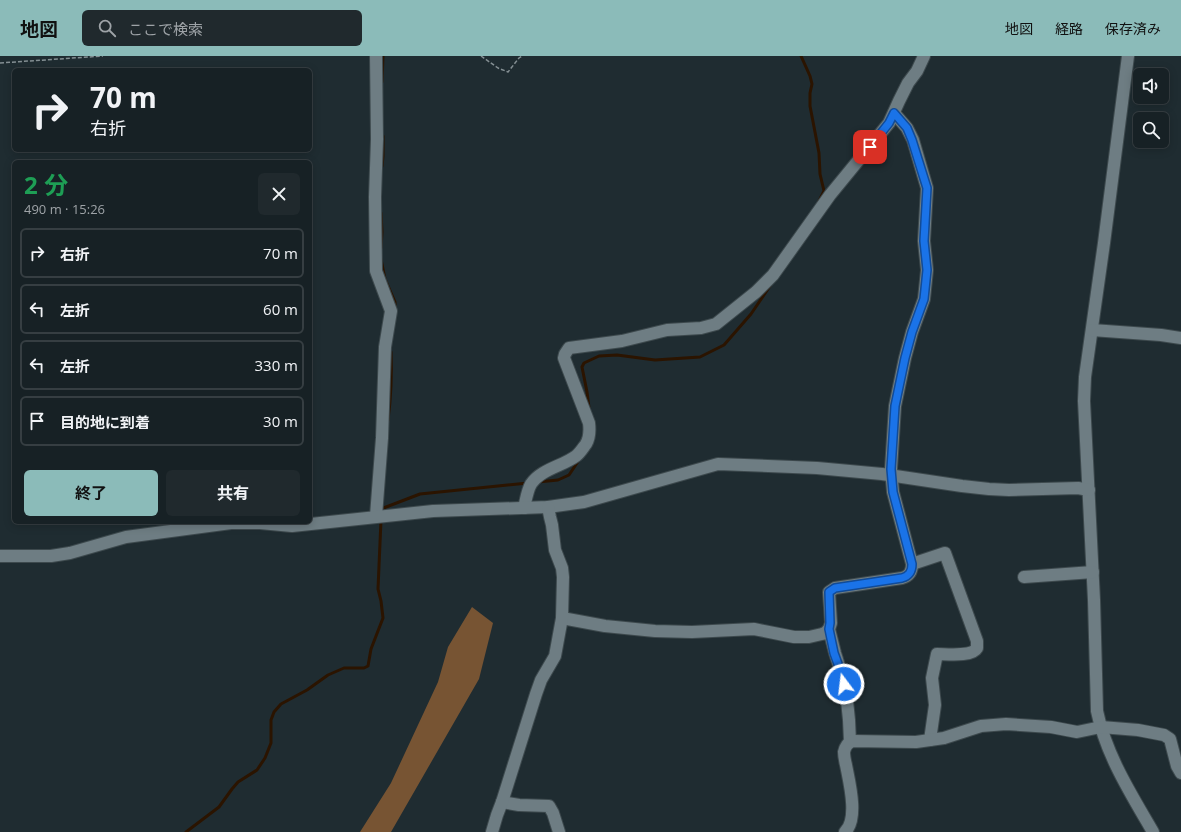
<!DOCTYPE html>
<html lang="ja">
<head>
<meta charset="utf-8">
<style>
	body { margin:0; font-family:"Open Sans","Noto Sans JP",sans-serif; background:#20292d; color:#f1f3f6; height:100vh; display:flex; flex-direction:column; font-size:15px; white-space:nowrap }
	* { box-sizing:border-box; margin:0 }
	p { font-size:13px; color:#9ea3a7 }
	.icon { flex:none; width:22px; height:22px; fill:none; stroke:currentColor; stroke-width:2; stroke-linecap:round; stroke-linejoin:round }
	.map { position:relative; flex:1; overflow:hidden }
	.sheet { position:absolute; left:12px; top:104px; width:300px; height:364px; display:flex; flex-direction:column; background:#172125; border-radius:6px; box-shadow:0 2px 10px #0003,0 0 0 1px #363e42 }
	.sheet>* { flex:none }
	.banner { position:absolute; left:12px; top:12px; width:300px; height:84px; border-radius:6px; box-shadow:0 2px 10px #0003,0 0 0 1px #363e42; background:#172125; color:#f1f3f6; overflow:hidden }
	.buttons { position:absolute; left:1133px; top:12px; display:grid; gap:8px }
	.buttons a { display:grid; place-items:center; width:36px; height:36px; border-radius:6px; background:#172125; box-shadow:0 2px 10px #0003,0 0 0 1px #363e42; font-size:20px }
	.pin { position:absolute; display:grid; place-items:center; width:34px; height:34px; color:#fff; margin:-17px; border-radius:8px; box-shadow:0 2px 6px #0006 }
	.me { position:absolute; width:44px; margin:-22px; rotate:345deg; stroke-linejoin:round; filter:drop-shadow(0 0 3px #0008) }
	.turn { display:flex; align-items:center; gap:14px; height:84px; padding:0 12px; font-size:18px }
	.turn .icon { width:52px; height:52px; stroke-width:2.5 }
	.turn b { display:block; font-size:28px; line-height:34px }
	.round { display:grid; place-items:center; flex:none; width:42px; height:42px; border-radius:6px; background:#20292d }
	.overview { display:flex; align-items:center; justify-content:space-between; height:68px; padding:0 12px }
	h1 { font-size:24px; font-weight:700; line-height:30px; color:#1e9e55 }
	.primary-button { display:flex; gap:8px; margin-top:auto; padding:8px 12px }
	.primary-button a { flex:1; height:46px; border-radius:6px; background:#8bbbb9; color:#111; font-size:16px; font-weight:700; line-height:46px; text-align:center }
	.primary-button a+a { background:#20292d; color:#f1f3f6 }
	ul { padding:0; list-style:none }
	li { display:flex; align-items:center; gap:12px; height:50px; margin:0 8px 6px; padding:0 4px; border:2px solid #363e42; border-radius:6px }
	li div { flex:1 }
	li b { display:block; font-size:15px }
	li em { font-style:normal }
	header { display:flex; align-items:center; gap:24px; box-sizing:border-box; height:56px; padding:0 20px; background:#8bbbb9; color:#111 }
	header strong { font-size:19px }
	nav { display:flex; gap:22px; margin-inline-start:auto; font-size:14px }
	.search { width:280px; height:36px; background:#20292d; display:flex; align-items:center; gap:10px; box-sizing:border-box; padding:0 14px; border-radius:6px; color:#9ea3a7; font-size:15px }
	.map>svg:first-child { display:block }
	.forest { fill:#775433 }
	.lines { fill:none; stroke-linecap:round; stroke-linejoin:round }
	.stream { stroke:#2b1400; stroke-width:3 }
	.minor-casing { stroke:#3d494d; stroke-width:14 }
	.path { stroke:#848f93; stroke-width:1.5; stroke-dasharray:4 2; stroke-linecap:butt }
	.minor { stroke:#6e7d83; stroke-width:12 }
	.route-casing { stroke:#114b97; stroke-width:10 }
	.route { stroke:#1a73e8; stroke-width:7 }
</style>
</head>
<body>
<header>
<strong>地図</strong>
<div class="search"><svg class="icon" aria-label="search" viewBox="0 0 24 24"><circle cx="10" cy="10" r="6"/><path d="M15 15l6 6"/></svg>ここで検索</div>
<nav><a>地図</a><a>経路</a><a>保存済み</a></nav>
</header>
<div class="map">
<svg width="1181" height="776" viewBox="0 0 1181 776">
	<rect width="100%" height="100%" fill="#1f2c31"/>
	<path class="forest" d="M472,551l21,16 -14,56 -88,153h-31l31,-49 47,-101 10,-35z"/>
	<g class="lines">
		<g class="stream">
			<path d="M801,0l9,20 2,8 -2,9v13l9,47 1,21 4,17 -5,10"/>
			<path d="M382,26l1,-26"/>
			<path d="M382,110l1,-10v-20"/>
			<path d="M381,157l1,19 -1,16"/>
			<path d="M381,203l4,20 10,23v5"/>
			<path d="M589,352l-2,-16 -5,-25 2,-4 15,-7 18,-1 38,5 45,-3 24,-12 27,-31 19,-28"/>
			<path d="M388,364c3,-23 4,-45 3,-68"/>
			<path d="M538,426l20,-2 11,-5 10,-15"/>
			<path d="M381,453l39,-15 108,-11"/>
			<path d="M186,776l33,-25 13,-18 6,-7 19,-12 8,-12 6,-15v-23l3,-8 7,-8 26,-14 21,-15 16,-7h20l4,-2 3,-17 12,-31 -2,-17 -3,-12 3,-69"/>
		</g>
		<defs>
			<g id="minor">
				<path d="M1128,0l-24,187 -19,134 -1,24 10,199 3,111c9,44 34,83 56,121"/>
				<path d="M1092,274l69,5 20,3"/>
				<path d="M524,452c2,-8 3,-17 7,-24 10,-15 32,-18 45,-28 4,-3 7,-8 10,-12 4,-7 4,-13 3,-21l-25,-65 1,-4 4,-6 53,-7 45,-11 34,-2 15,-4 40,-32 17,-17 57,-80 59,-72 10,-22 9,-18 9,-12 7,-15"/>
				<path d="M376,460l6,-78 3,-91 6,-36 -15,-40 -1,-74 2,-58 -1,-83"/>
				<path d="M0,500h51l19,-3 56,-16 105,-14h29l32,3 141,-15 115,-4 36,-5 134,-38 99,4 65,6 80,12 27,3 20,1 69,-2 11,2"/>
				<path d="M912,508l33,-11 32,88c0,2 0,6 0,7 -5,9 -30,6 -40,6l-5,24 3,27 -5,35"/>
				<path d="M1024,521l69,-5"/>
				<path d="M562,562l43,8 50,5 37,1 62,-3 40,8h15l13,-3 3,-1 4,-4"/>
				<path d="M850,686l-1,-22 -3,-29 -4,-16 -7,-22 -6,-24 2,-6 -2,-31 6,-4 67,-10c7,-2 10,-6 10,-14l-19,-72 -2,-23 4,-63 10,-48 7,-26 12,-33 3,-29 -3,-29 3,-53 -14,-48 -6,-12 -13,-15"/>
				<path d="M502,746l17,3 30,1 4,7 6,19"/>
				<path d="M492,776l5,-17 5,-13 34,-108 5,-14 14,-24 7,-38 1,-41 -1,-9 -7,-18 -3,-25 -2,-8 -2,-10"/>
				<path d="M845,776c14,-13 4,-51 1,-67 -1,-4 -2,-9 -2,-13 1,-5 4,-10 9,-11l63,1 28,-4 37,-12 25,-2 45,3 26,5 24,-5 37,3 26,5 6,4 7,27 4,7"/>
			</g>
		</defs>
		<use href="#minor" class="minor-casing"/>
		<g class="path">
			<path d="M481,0l17,12 10,4 11,-14 3,-2"/>
			<path d="M0,7l103,-7"/>
		</g>
		<use href="#minor" class="minor"/>
	</g>
	<g class="lines">
		<defs>
			<path id="route" d="M844,628l-2,-9 -8,-22 -5,-24 1,-6 -1,-31 6,-4 67,-10c7,-2 10,-6 10,-14l-19,-72 -2,-23 4,-63 10,-48 7,-26 12,-33 3,-29 -3,-29 3,-53 -15,-48 -5,-12 -13,-15 -5,10 -19,24"/>
		</defs>
		<use href="#route" class="route-casing"/>
		<use href="#route" class="route"/>
	</g>
</svg>
<div class="buttons">
<a><svg class="icon" aria-label="sound" viewBox="0 0 24 24"><path d="M4 9h4l5-4v14l-5-4H4zM17 9q2 3 0 6"/></svg></a>
<a><svg class="icon" aria-label="search" viewBox="0 0 24 24"><circle cx="10" cy="10" r="6"/><path d="M15 15l6 6"/></svg></a>
</div>
<div class="pin" style="left:870px;top:91px;background:#d93025"><svg class="icon" aria-label="arrive" viewBox="0 0 24 24"><path d="M6 21V4h12l-3 4 3 4H6"/></svg></div>
<svg class="me" style="left:844px;top:628px" viewBox="-20 -20 40 40"><circle r="17" fill="#1a73e8" stroke="#fff" stroke-width="3"/><path d="M0-11L8 9 0 5-8 9z" fill="#fff"/></svg>
<div class="banner">
<div class="turn"><svg class="icon" aria-label="right" viewBox="0 0 24 24"><path d="M7 20v-9h11M14 6l5 5-5 5"/></svg><div><b>70 m</b>右折</div></div>
</div>
<section class="sheet">
<div class="overview"><div><h1>2 分</h1><p>490 m · 15:26</p></div><a class="round"><svg class="icon" aria-label="close" viewBox="0 0 24 24"><path d="M6 6l12 12M18 6L6 18"/></svg></a></div>
<ul>
<li><svg class="icon" aria-label="right" viewBox="0 0 24 24"><path d="M7 20v-9h11M14 6l5 5-5 5"/></svg><div><b>右折</b></div><em>70 m</em></li>
<li><svg class="icon" aria-label="left" viewBox="0 0 24 24"><path d="M17 20v-9H6M10 6l-5 5 5 5"/></svg><div><b>左折</b></div><em>60 m</em></li>
<li><svg class="icon" aria-label="left" viewBox="0 0 24 24"><path d="M17 20v-9H6M10 6l-5 5 5 5"/></svg><div><b>左折</b></div><em>330 m</em></li>
<li><svg class="icon" aria-label="arrive" viewBox="0 0 24 24"><path d="M6 21V4h12l-3 4 3 4H6"/></svg><div><b>目的地に到着</b></div><em>30 m</em></li>
</ul>
<div class="primary-button"><a>終了</a><a>共有</a></div>
</section>
</div>
</body>
</html>
